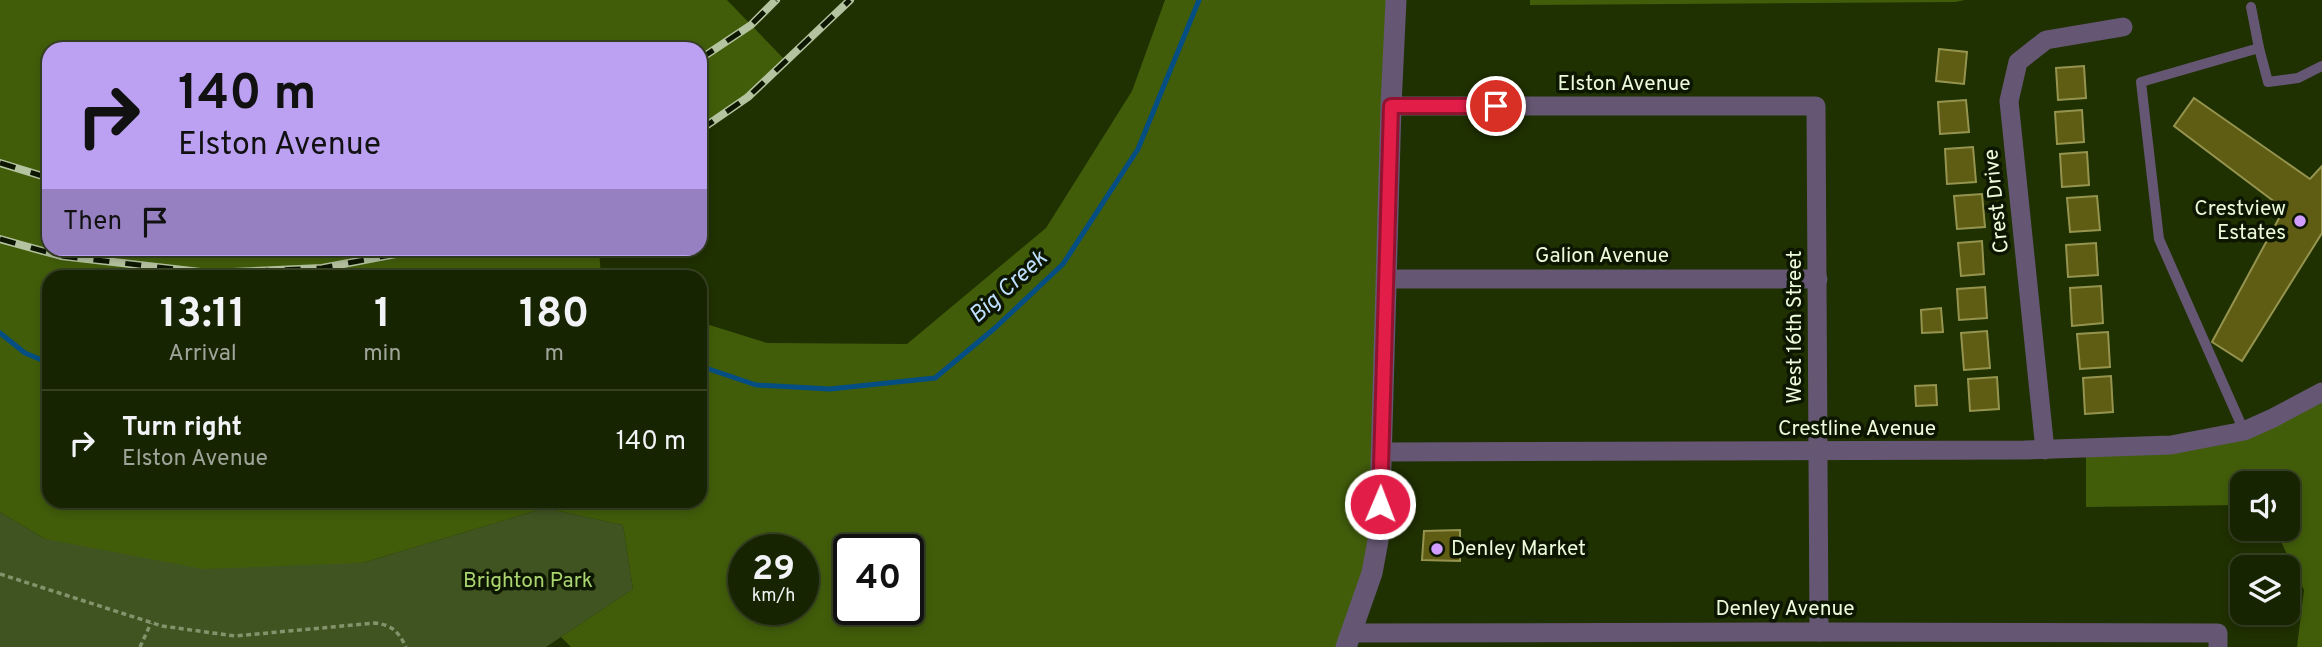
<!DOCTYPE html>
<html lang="en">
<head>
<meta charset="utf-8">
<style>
	body { margin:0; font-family:Overpass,sans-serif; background:#202c0b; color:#f1f3f6; height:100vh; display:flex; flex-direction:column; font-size:26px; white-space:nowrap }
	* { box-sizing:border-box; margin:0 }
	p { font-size:23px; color:#9ea499 }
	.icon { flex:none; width:38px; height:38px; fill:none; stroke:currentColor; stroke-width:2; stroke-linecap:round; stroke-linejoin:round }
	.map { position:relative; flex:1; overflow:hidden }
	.details { position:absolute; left:42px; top:270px; width:665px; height:238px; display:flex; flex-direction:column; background:#172401; border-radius:21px; box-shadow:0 4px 10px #0003,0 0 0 2px #364123 }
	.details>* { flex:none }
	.hud { position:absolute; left:42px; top:42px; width:665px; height:214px; border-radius:21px; box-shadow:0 4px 10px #0003,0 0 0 2px #364123; background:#bca0f2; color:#111; overflow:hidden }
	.controls { position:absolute; left:2230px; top:471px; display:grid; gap:14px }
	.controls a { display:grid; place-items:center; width:70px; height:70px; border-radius:14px; background:#172401; box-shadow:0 4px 10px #0003,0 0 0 2px #364123; font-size:35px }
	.speed { position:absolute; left:728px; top:534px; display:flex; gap:14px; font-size:35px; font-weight:700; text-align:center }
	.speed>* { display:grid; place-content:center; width:91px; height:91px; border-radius:50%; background:#172401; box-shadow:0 4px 10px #0003,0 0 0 2px #364123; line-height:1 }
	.speed small { font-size:18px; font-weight:400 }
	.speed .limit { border:4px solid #111; border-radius:10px; background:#fff; color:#111 }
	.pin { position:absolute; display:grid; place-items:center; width:60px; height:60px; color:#fff; margin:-30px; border:4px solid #fff; border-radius:50%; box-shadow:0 2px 7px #0007 }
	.me { position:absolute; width:77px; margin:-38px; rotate:1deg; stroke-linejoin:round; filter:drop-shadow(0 0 5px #0008) }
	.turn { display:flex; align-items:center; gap:24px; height:147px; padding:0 21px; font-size:32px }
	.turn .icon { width:91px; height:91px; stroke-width:2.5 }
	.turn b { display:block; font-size:49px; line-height:60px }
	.then { display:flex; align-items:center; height:66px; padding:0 21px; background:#0003; gap:14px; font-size:26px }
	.eta { display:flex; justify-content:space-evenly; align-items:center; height:119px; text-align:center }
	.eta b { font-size:42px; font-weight:700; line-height:49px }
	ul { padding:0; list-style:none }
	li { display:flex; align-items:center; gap:21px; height:105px; padding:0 21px; border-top:2px solid #364123 }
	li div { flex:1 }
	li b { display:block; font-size:26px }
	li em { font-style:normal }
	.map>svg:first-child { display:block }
	.green { fill:#405422 }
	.forest { fill:#415d0a; fill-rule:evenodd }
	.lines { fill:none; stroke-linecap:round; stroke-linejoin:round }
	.stream { stroke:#044e83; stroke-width:5 }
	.building { fill:#5f5d14; stroke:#95944f; stroke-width:2 }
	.path { stroke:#83936c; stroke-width:3.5; stroke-dasharray:5 3.5; stroke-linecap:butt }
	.service { stroke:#655673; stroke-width:10 }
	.minor { stroke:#655673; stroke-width:19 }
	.tertiary { stroke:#655673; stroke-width:21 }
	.rail-casing { stroke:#b5c4a0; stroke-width:8 }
	.rail { stroke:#0d1601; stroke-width:5; stroke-dasharray:16; stroke-linecap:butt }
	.route-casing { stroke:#92132f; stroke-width:18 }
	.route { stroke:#e11d48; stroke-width:12 }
	.poi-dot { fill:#d19dfe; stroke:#0d1601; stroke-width:2.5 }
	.labels { text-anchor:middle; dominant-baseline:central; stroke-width:7; stroke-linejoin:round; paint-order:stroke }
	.street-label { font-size:21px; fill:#ecfbdb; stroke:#0d1601 }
	.poi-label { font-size:21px; fill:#ecfbdb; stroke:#0d1601; text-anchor:end }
	.park-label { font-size:21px; fill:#abd56f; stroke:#0d1601 }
	.water-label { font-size:23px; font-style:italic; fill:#bfdfff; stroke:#0d1601 }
</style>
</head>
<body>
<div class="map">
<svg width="2322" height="647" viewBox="0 0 2322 647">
	<rect width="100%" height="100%" fill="#1f3001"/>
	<path class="green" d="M545,508l78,17 10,64 -87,58h-546v-135l45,27 317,24z"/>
	<g class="forest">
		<path d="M0,0h727l59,61 -38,36 -48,33v-81h-651v199l550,1 2,27h-552v224h651v-178l67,21 140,1 139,-116 86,-137 33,-91h231l-17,535 -33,112h-775l-10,-10 72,-48 -10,-64 -78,-17 -183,55 -159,6 -158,-30 -45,-27zM744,550h59v59h-59zM849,550h59v59h-59z"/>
		<path d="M1530,0h435l-10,2 -425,3z"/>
		<path d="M2322,392v255h-25l7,-57 -29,-61 12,-1v-45h-45v22l-156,2v-58l158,-18z"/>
	</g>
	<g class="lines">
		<g class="stream">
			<path d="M0,333l25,20 24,10"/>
			<path d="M700,366l56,19 74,4 105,-11 60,-50 68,-64 75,-115 61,-149"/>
		</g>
	</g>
	<g class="building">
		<path d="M1939,49l28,3 -3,32 -28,-3z"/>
		<path d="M2084,66l2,32 -28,2 -2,-32z"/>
		<path d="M2194,98l116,81 12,-13v67l-80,128 -30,-19 72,-133 -110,-83z"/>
		<path d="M1966,100l3,32 -29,2 -2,-32z"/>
		<path d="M2082,110l2,32 -27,2 -2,-32z"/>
		<path d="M1973,147l3,35 -29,2 -2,-35z"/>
		<path d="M2087,152l2,33 -27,2 -2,-33z"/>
		<path d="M1982,194l3,33 -28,2 -3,-33z"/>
		<path d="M2097,196l3,34 -30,2 -3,-34z"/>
		<path d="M1982,241l2,33 -23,2 -3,-33z"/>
		<path d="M2096,243l2,32 -30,2 -2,-32z"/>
		<path d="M2101,286l2,37 -31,3 -2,-38z"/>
		<path d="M1985,287l2,31 -28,2 -2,-31z"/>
		<path d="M1941,308l2,24 -21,1 -1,-23z"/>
		<path d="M1987,331l3,37 -26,2 -3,-37z"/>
		<path d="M2108,332l2,35 -30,2 -3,-35z"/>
		<path d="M2111,376l2,36 -28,2 -2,-36z"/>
		<path d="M1997,377l2,32 -29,2 -2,-32z"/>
		<path d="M1936,385l1,20 -21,1 -1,-20z"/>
		<path d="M1460,530v31l-38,-1 2,-29z"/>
	</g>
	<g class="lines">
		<g class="path">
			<path d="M0,574l162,52 73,10 140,-13c17,2 23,8 31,24"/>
			<path d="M140,647l11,-24"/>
		</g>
		<g class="service">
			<path d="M2251,7l8,41"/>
			<path d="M2244,431l-85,-192 -18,-157 118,-34 9,34 30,-4 24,-12"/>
		</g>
		<g class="minor">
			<path d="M1391,106h425l3,526"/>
			<path d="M1386,279h432"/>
			<path d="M2045,450l-36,-349 9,-39 28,-22 77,-13"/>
			<path d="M1381,452l644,-2 146,-5 73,-14 29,-13 49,-26"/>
			<path d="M1351,633l468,-1 399,1v14"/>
		</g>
		<path class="tertiary" d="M1346,647l26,-74 7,-38 12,-429 5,-106"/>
		<defs>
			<g id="rail">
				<path d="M700,59l51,-34 25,-25"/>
				<path d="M700,130l48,-33 102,-97"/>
				<path d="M0,163l49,15"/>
				<path d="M0,239l61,17 148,17 113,-5 106,-20"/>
			</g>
		</defs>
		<use href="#rail" class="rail-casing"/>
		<use href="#rail" class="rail"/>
	</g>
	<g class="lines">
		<defs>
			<path id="route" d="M1380,504l11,-398h105"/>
		</defs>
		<use href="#route" class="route-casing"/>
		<use href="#route" class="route"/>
	</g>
	<g class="poi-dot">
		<circle cx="2300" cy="221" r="7"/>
		<circle cx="1437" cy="549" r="7"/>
	</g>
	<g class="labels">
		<g class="street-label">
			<text x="1624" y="84">Elston Avenue</text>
			<text transform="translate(1997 201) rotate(-96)">Crest Drive</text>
			<text x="1602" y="256">Galion Avenue</text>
			<text transform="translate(1795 327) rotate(-90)">West 16th Street</text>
			<text x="1857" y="429">Crestline Avenue</text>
			<text x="1785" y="609">Denley Avenue</text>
		</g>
		<g class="poi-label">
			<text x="2286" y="209">Crestview<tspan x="2286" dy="24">Estates</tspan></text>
			<text x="1451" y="549" text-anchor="start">Denley Market</text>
		</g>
		<g class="park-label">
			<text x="528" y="581">Brighton Park</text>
		</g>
		<g class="water-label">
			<text transform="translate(1009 288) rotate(-42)">Big Creek</text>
		</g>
	</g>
</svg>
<div class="controls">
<a><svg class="icon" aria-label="sound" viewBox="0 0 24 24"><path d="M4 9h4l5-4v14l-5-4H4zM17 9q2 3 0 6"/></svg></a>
<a><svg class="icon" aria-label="layers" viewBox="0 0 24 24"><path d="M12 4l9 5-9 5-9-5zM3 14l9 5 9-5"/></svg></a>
</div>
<div class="speed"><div>29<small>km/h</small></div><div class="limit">40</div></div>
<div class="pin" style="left:1496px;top:106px;background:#d93025"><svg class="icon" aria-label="arrive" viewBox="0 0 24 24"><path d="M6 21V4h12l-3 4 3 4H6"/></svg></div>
<svg class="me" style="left:1380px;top:504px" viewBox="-20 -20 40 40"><circle r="17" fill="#e11d48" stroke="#fff" stroke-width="3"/><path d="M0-11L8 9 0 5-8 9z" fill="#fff"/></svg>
<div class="hud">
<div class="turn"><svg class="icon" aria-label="right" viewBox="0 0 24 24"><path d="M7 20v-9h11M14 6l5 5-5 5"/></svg><div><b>140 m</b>Elston Avenue</div></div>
<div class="then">Then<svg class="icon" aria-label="arrive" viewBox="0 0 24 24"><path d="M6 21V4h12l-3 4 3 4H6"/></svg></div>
</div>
<section class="details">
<div class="eta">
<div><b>13:11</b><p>Arrival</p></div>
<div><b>1</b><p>min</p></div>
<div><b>180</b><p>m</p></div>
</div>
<ul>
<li><svg class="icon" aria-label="right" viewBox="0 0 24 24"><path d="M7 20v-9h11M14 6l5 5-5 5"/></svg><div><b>Turn right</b><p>Elston Avenue</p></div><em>140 m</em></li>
</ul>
</section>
</div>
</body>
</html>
